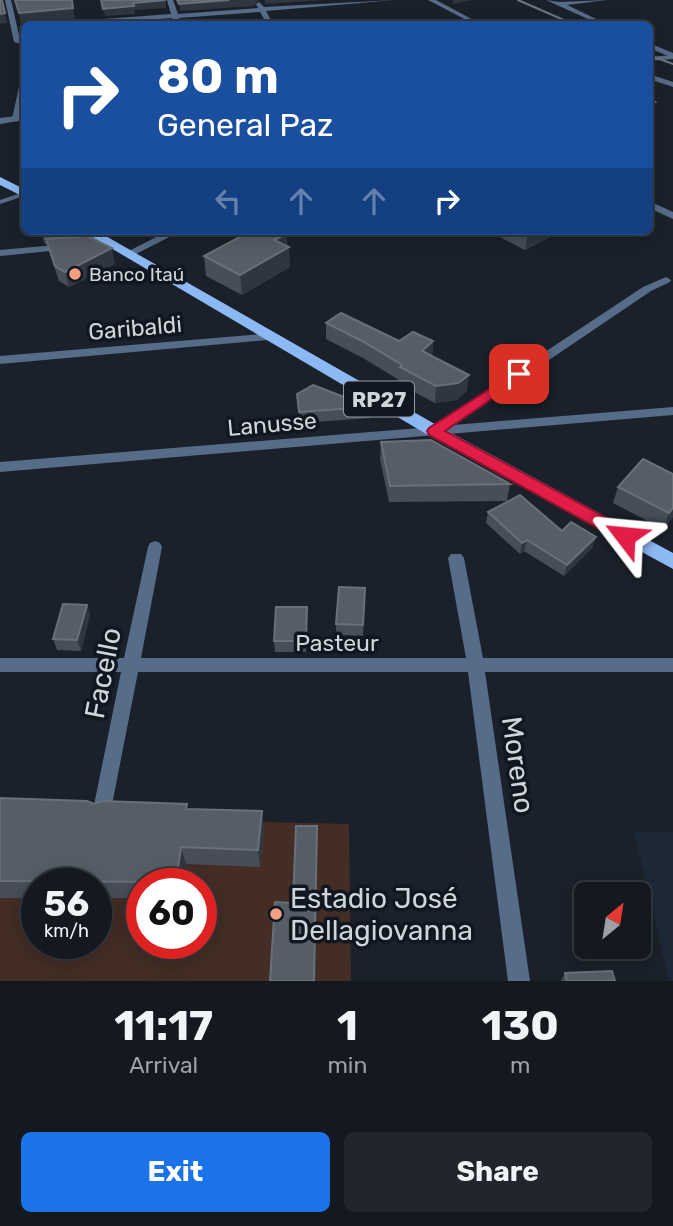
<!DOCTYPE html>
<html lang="en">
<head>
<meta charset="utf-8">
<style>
	body { margin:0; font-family:Rubik,sans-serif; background:#21262d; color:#f1f3f6; height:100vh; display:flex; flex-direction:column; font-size:26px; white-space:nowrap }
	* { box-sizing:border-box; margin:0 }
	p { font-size:23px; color:#9da0a5 }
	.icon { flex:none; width:38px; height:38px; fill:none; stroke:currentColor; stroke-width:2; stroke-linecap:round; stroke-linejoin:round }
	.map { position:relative; height:981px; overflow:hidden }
	.drawer { display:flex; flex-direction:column; background:#141920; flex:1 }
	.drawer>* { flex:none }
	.banner { position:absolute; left:21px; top:21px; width:632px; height:214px; border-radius:10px; box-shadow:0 4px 18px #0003,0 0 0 2px #33383e; background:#1a4fa0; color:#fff; overflow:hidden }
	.needle { width:46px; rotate:30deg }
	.controls { position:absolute; left:574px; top:882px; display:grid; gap:14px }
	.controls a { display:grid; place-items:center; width:77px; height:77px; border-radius:10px; background:#141920; box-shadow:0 4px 18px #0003,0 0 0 2px #33383e; font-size:35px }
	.speed { position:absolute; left:21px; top:868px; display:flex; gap:14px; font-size:35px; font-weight:700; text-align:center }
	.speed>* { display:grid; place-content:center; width:91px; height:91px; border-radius:50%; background:#141920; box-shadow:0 4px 18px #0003,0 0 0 2px #33383e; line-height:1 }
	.speed small { font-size:18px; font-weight:400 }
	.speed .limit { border:10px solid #d22; background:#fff; color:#111 }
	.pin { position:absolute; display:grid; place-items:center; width:60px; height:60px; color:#fff; margin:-30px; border-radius:14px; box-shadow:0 4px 10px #0006 }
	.me { position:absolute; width:77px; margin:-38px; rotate:299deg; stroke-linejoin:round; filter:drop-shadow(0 0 5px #0008) }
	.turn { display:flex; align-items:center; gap:24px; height:147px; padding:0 21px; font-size:32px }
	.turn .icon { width:91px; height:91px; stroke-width:2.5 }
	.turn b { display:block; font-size:49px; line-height:60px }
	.lanes { display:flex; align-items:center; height:66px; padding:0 21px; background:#0003; justify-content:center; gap:35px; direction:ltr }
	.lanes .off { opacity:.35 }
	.eta { display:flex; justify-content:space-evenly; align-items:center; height:119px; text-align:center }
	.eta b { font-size:42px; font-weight:700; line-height:49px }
	.cta { display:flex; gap:14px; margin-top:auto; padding:14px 21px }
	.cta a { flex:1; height:80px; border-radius:10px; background:#1a73e8; color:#fff; font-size:28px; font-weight:700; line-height:80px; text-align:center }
	.cta a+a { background:#21262d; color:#f1f3f6 }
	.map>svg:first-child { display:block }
	.built { fill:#1e2937 }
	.green { fill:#432d25; fill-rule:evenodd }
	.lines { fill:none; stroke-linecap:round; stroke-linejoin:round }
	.service { fill:#566c88; fill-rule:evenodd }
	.minor { fill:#566c88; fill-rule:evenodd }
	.tertiary { fill:#566c88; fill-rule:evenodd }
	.primary { fill:#8cb9f3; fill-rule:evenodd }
	.tram { stroke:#70767e; stroke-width:2 }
	.wall { fill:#464e58 }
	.shaded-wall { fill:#2e3640 }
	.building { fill:#555d66; stroke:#687078; stroke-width:2 }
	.route { fill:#e11d48; stroke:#92132f; stroke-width:2 }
	.poi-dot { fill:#f39f82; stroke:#111720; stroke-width:2.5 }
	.labels { text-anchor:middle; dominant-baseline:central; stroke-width:7; stroke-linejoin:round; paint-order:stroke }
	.far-poi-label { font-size:19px; fill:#d0d5db; stroke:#111720; text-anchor:start }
	.shield { fill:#111720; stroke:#979ca3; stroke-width:2 }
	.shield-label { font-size:21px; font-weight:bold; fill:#d0d5db }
	.street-label { font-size:23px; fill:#d0d5db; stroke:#111720 }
	.near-street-label { font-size:28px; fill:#d0d5db; stroke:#111720 }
	.near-poi-label { font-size:28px; fill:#d0d5db; stroke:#111720; text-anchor:start }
</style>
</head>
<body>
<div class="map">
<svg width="673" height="981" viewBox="0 0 673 981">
	<rect width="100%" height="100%" fill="#1a212a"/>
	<path class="built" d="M634,832h39v149h-4z"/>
	<path class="green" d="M0,816l349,8 2,157h-351zM37,884h59v59h-59zM142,884h59v59h-59z"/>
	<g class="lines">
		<path class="service" d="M24,192v4l-24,8v-4z"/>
		<g class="minor">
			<path d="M5,0h6l10,44 -7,-2z"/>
			<path d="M167,0h6l5,14 80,-6 -2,-4 3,-2 5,5 131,-7 -129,11 7,13h-6l-7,-12 -81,6v6h-4l-3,-6 -86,6h-25l3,-2 107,-8z"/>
			<path d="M428,0h8l45,24h-7z"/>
			<path d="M546,0l13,2 48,-2 -40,5 40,19h-8z"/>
			<path d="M649,43l24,10v5l-24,-10z"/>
			<path d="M649,74l24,8v5l-24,-8z"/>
			<path d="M24,80v18l-4,21 -4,3 -4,-3 8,-37z"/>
			<path d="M649,201l24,11v7l-24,-11z"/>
			<path d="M168,231h13l-49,25 -4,1 -5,-3z"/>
			<path d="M66,244l5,3 -1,2 -70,7v-6z"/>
			<path d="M666,277l5,3 -1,2 -19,9 -198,134 220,-18v8l-673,57v-10l432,-35 211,-140z"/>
			<path d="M274,333l4,2v4l-278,25v-8z"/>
			<path d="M155,541l5,2 2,4 -21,111h325l-18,-100 3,-4h10l3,4 19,100h190v14h-188l45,309h-22l-40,-309h-330l-27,138 -2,6 -7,3 -7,-3 -2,-6 28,-138h-121v-14h124l24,-111 2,-4z"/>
		</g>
		<g class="tertiary">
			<path d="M673,55v4l-24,2v-4z"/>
			<path d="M24,115v5l-24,4v-6z"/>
		</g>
		<g class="primary">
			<path d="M0,177l24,12v8l-24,-12z"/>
			<path d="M82,231h15l343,196 233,126v16l-245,-134z"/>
		</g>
		<g class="tram">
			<path d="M518,0l55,24"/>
			<path d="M649,55l24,9"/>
		</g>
	</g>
	<g class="wall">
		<path d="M649,96l6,6 -3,13h-3z"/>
		<path d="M40,231h31l1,6 43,27 -46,23 -10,-6 -12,-37h-2z"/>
		<path d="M488,231h73l-36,19z"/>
		<path d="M286,234l4,33 -48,28 -36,-19 -2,-20z"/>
		<path d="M326,323l73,18h34l-1,15 35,35 -11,9 -21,3 -36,-19v-4l-36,-22 -37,-19z"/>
		<path d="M297,394l73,13v11l-70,5z"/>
		<path d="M381,442l129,42 -3,17 -118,1 -9,-43z"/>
		<path d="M673,474v43l-10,12 -50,-26 5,-16z"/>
		<path d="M488,512l74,19 34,6 -4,11 -28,28 -40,-25 -4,3 -34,-31z"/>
		<path d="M365,588l-2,48 -27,-1v-11z"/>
		<path d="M87,605l3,10 -9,36 -24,-1 -4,-11z"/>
		<path d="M307,618l-1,34h-31l-1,-11z"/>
		<path d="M0,798l188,11 76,20 -4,38 -74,-3 -3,20h-41v14h-46v-14h-59v14h-37z"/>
		<path d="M565,973l50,8h-54z"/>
	</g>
	<g class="shaded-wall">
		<path d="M2,0l5,23 -7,1v-10z"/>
		<path d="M72,0l3,19 -54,5 -2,-11z"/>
		<path d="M166,0v8l-32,2 1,4 -30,2 -2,-7 30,-6z"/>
		<path d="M229,0h30l-5,6 -74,5 -1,-7z"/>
		<path d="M265,0h58l-58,4z"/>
		<path d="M453,0h19l-19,4z"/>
		<path d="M528,231h33l-36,19z"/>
		<path d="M286,234l1,14 2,-1 1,20 -48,28 -2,-20 34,-35z"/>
		<path d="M112,248l3,16 -46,23 -4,-15z"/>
		<path d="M433,341l-1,17 -10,-7z"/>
		<path d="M469,375l-2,16 -11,9 -21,3 1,-17z"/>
		<path d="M673,508v9l-10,12 6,-16z"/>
		<path d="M596,537l-4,11 -28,28 3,-11z"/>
		<path d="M527,540l-3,11 -4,3 2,-11z"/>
		<path d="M87,605l3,10 -9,36 -4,-11z"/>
		<path d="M262,811l2,18 -4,38 -2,-17z"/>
		<path d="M317,826l-2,155h-1z"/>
		<path d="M181,847l5,17 -3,20h-6z"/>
	</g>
	<g class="building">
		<path d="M0,0h2l3,13 -5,1z"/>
		<path d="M15,0h57l1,8 -54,5z"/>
		<path d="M101,0h65l-33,3 1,3 -31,3z"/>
		<path d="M177,0h52l-50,4z"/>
		<path d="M649,96l6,6h-6z"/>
		<path d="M251,231h29l6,3 -12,6 15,7 -49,28 -36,-19z"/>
		<path d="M87,236l25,12 -47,24 -10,-6 -9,-27z"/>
		<path d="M341,313l58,28 14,-9 20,9 -11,10 47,24 -11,8 -22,3 -36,-19 2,-2 -38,-23 -38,-19z"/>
		<path d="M313,385l57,22 -71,5 -2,-18z"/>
		<path d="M431,440l79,44 -120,2 -9,-44z"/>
		<path d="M643,459l30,15v34l-4,5 -51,-26z"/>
		<path d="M520,495l42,36 9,-9 25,15 -29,28 -40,-25 -5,3 -34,-31z"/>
		<path d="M339,587l26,1 -2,37 -27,-1z"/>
		<path d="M63,604l24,1 -10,35 -24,-1z"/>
		<path d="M276,607h31l-1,34h-32z"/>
		<path d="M0,798l87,3 7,3 8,-3 85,3 -1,5 76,2 -4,39 -77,-3 -5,35 -176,-1z"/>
		<path d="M296,826h21l-3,155h-44l5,-79 18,1z"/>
		<path d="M612,971l3,10h-48l-2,-8z"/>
	</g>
	<path class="route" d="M519,370l7,4 -2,3 -79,54 186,100 3,5 -3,4h-12l-190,-105 -2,-4 2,-3z"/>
	<g class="poi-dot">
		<circle cx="75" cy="274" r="7"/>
		<circle cx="276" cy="914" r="7"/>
	</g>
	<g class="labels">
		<g class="far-poi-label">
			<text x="89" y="274">Banco Itaú</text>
		</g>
		<rect class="shield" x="344" y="381.5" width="70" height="35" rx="5"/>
		<g class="shield-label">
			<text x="379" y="399">RP27</text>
		</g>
		<g class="street-label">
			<text transform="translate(135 328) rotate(-5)">Garibaldi</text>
			<text transform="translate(272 424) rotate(-5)">Lanusse</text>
			<text x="337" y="643">Pasteur</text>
		</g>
		<g class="near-street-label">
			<text transform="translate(103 673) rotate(-79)">Facello</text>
			<text transform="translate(518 765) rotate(82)">Moreno</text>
		</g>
		<g class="near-poi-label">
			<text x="290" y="898">Estadio José<tspan x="290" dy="32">Dellagiovanna</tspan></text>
		</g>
	</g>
</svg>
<div class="controls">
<a><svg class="needle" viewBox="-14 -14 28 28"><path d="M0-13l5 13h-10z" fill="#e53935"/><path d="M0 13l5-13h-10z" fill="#9da0a5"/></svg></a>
</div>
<div class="speed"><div>56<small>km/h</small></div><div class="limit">60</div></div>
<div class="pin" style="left:519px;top:374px;background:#d93025"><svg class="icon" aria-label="arrive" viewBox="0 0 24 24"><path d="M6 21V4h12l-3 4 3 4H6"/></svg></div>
<svg class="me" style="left:625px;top:536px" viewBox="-20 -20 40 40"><path d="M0-17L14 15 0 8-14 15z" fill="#e11d48" stroke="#fff" stroke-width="4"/></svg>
<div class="banner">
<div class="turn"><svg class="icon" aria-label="right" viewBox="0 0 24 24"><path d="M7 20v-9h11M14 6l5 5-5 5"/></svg><div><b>80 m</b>General Paz</div></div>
<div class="lanes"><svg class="icon off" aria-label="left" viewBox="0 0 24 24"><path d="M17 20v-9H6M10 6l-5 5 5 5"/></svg><svg class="icon off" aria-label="ahead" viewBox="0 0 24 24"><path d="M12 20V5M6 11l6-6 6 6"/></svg><svg class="icon off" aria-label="ahead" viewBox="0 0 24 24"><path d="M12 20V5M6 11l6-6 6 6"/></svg><svg class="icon" aria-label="right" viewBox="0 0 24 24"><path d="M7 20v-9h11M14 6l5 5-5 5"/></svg></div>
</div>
</div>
<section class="drawer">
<div class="eta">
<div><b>11:17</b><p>Arrival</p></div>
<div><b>1</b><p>min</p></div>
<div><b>130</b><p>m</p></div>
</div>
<div class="cta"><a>Exit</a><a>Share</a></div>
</section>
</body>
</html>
